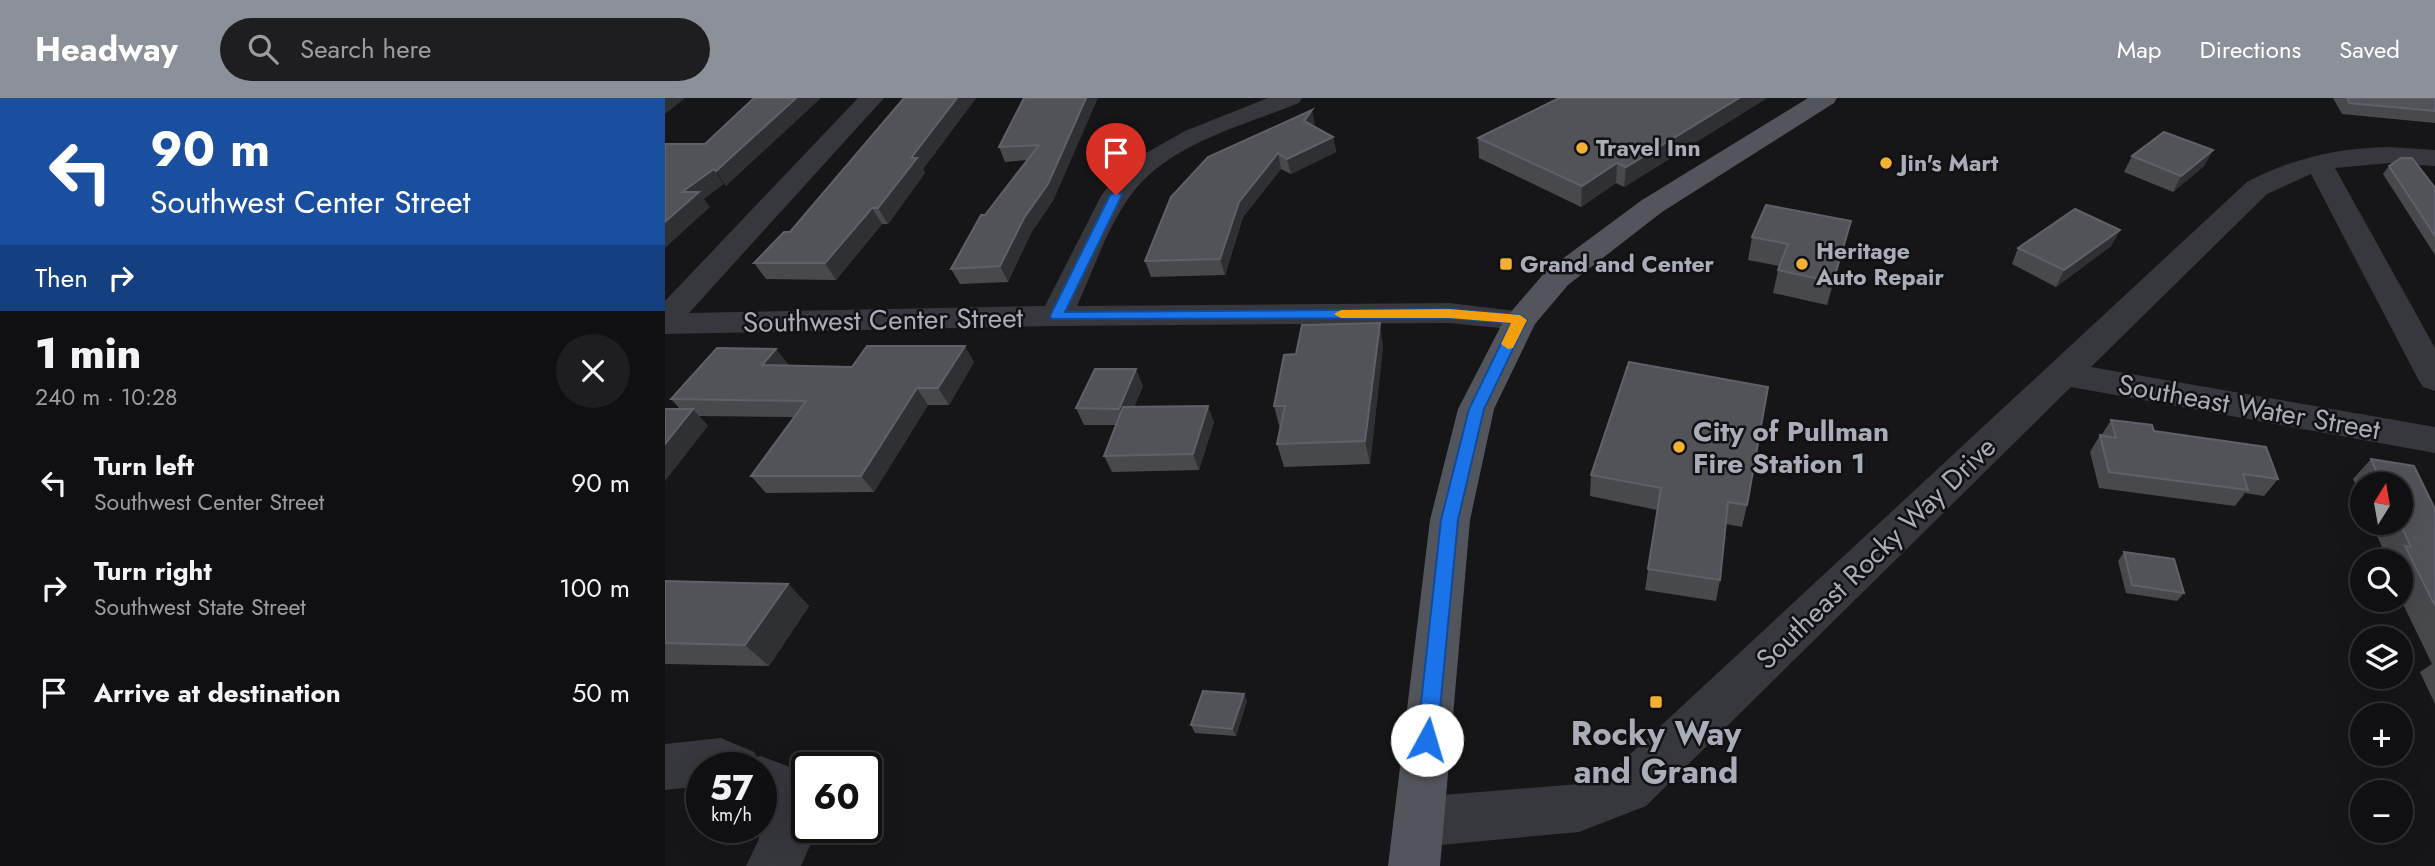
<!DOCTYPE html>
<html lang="en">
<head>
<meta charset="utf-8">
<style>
	body { margin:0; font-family:Jost,sans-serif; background:#1e1e20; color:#f1f3f6; height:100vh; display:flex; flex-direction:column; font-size:26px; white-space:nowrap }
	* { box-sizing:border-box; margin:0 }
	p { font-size:23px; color:#9c9d9f }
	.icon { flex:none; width:38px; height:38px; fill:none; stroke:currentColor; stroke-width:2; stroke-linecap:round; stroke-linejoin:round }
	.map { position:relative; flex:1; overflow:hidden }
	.sheet { display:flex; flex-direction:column; background:#101012; width:665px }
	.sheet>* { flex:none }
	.top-card { background:#1a4fa0; color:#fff; overflow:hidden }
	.needle { width:46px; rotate:11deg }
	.tools { position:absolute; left:1685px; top:374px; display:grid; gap:14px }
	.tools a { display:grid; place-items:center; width:63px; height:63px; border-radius:50%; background:#101012; box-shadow:0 7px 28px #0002,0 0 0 2px #303032; font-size:35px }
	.speed { position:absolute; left:21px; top:654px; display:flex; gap:14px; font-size:35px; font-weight:700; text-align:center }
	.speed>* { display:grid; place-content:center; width:91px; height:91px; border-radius:50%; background:#101012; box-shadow:0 7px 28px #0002,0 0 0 2px #303032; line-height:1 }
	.speed small { font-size:18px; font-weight:400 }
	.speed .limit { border:4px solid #111; border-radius:10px; background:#fff; color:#111 }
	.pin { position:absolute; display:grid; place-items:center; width:60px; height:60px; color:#fff; margin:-72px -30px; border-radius:50% 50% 50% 0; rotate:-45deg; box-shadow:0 0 7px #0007 }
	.pin .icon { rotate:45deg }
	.me { position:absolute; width:77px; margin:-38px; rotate:6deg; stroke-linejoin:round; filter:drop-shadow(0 0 5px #0008) }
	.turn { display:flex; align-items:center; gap:24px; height:147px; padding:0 35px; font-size:32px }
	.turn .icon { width:91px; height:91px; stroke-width:2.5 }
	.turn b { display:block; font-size:49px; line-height:60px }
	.then { display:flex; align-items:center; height:66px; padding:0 35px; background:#0003; gap:14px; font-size:26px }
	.round { display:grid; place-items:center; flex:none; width:74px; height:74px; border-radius:37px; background:#1e1e20 }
	.overview { display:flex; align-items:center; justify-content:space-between; height:119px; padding:0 35px }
	h1 { font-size:42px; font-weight:800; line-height:52px }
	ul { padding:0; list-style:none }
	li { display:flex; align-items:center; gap:21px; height:105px; padding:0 35px }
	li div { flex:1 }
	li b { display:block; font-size:26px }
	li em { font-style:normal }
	header { display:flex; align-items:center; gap:42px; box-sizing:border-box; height:98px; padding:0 35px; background:#8c9099; color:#fff }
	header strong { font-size:33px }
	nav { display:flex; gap:38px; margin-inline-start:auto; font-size:24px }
	.search { width:490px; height:63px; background:#1e1e20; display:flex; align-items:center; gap:18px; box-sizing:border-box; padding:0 24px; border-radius:38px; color:#9c9d9f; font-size:26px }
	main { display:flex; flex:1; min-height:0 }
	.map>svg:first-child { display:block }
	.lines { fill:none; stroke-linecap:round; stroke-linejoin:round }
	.minor { fill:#37383d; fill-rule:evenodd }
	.primary { fill:#53555c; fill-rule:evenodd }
	.wall { fill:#47494d }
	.shaded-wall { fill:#2f3033 }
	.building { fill:#525359; stroke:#5f6168; stroke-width:2 }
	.route { fill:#1a73e8; stroke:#114b97; stroke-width:2 }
	.slow { fill:#f59e0b }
	.poi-dot { fill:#f2b134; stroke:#111113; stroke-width:2.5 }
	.labels { text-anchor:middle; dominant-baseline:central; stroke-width:5; stroke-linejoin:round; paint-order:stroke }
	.far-poi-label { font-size:23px; font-weight:bold; fill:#a8adb8; stroke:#111113; text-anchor:start }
	.street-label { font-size:28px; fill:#a8adb8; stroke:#111113 }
	.poi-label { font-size:28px; font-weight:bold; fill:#a8adb8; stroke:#111113; text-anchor:start }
	.near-poi-label { font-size:33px; font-weight:bold; fill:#a8adb8; stroke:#111113 }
</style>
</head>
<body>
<header>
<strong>Headway</strong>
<div class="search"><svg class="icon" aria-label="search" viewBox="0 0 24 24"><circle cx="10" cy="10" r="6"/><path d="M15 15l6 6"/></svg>Search here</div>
<nav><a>Map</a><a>Directions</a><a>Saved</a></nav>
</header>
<main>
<section class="sheet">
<div class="top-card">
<div class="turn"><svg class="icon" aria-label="left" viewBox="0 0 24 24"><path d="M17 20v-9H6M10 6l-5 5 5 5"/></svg><div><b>90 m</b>Southwest Center Street</div></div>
<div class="then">Then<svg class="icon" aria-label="right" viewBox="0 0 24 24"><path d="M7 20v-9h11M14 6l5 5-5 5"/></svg></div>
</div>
<div class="overview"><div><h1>1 min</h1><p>240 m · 10:28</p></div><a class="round"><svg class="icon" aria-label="close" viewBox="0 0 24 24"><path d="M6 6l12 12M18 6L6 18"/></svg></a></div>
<ul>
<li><svg class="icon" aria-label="left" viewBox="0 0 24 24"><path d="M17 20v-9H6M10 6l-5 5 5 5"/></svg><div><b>Turn left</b><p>Southwest Center Street</p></div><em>90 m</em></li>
<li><svg class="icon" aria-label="right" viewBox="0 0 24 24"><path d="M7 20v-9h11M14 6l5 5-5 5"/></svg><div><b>Turn right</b><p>Southwest State Street</p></div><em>100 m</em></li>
<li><svg class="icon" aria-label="arrive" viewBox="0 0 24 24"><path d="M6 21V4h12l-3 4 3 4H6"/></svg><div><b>Arrive at destination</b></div><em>50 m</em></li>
</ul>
</section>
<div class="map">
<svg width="1770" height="768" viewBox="0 0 1770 768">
	<rect width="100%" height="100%" fill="#161618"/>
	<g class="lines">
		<g class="minor">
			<path d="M193,0h26l-195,215 356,-7 56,-110 19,-24 19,-15 46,-26 83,-33h34l-3,5c-57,23 -135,42 -171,96 -22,32 -35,72 -51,107l372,-3 83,10 4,7 -4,7 -12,3 -71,-7 -393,3 -391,8v-33z"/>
			<path d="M1724,49l46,3v16l-46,-3 -54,5 100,180v43l-12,-4 -5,-8 -107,-205 -44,20 -176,173 344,60v26l-364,-66 -425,419 -67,26 -161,15 -18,-7 -7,-18 7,-18 18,-7 161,-13 32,-12 636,-590c46,-24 90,-34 142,-35z"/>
			<path d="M56,640l33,14 3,5 4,-1 34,13 8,17 8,57 -10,23h-55l13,-27 -1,-11h3v-60h-59v18l-37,4v-46z"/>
		</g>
		<path class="primary" d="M1143,0h29l-3,5 -172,109 -94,73 -33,39 -41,85 -24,111 -30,346h-52l42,-346 28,-111 46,-89 42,-49 96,-71z"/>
	</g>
	<g class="wall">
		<path d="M239,0h72l-53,71 2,4 -37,51h-6l-46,56 -70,-1 -12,-16 36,-31z"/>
		<path d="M359,0l30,101 -23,34 -23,49 -48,2 -9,-15 34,-54 42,-55 -22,2 -6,-15z"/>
		<path d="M1102,0l-143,89 -8,-4 -35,24 -102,-49 -1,-20z"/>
		<path d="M1668,0h102v25l-93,-9z"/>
		<path d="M650,27l-1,1 19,11 3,15 -45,22 -10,-5 -38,48 -18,58 -74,2 -6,-16 26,-64z"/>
		<path d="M1548,52l-9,16 -31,26 -49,-20 8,-16z"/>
		<path d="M1724,68l46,22v67l-52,-81z"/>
		<path d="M1455,132l-9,16 -55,41 -44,-23 6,-16z"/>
		<path d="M1087,139l93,7 -18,61 -54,-12 6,-27 -31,-6z"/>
		<path d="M718,248l-13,118 -86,3 -7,-23 3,-15 -6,-23z"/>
		<path d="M309,264l-25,43h-21l-54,87 -108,1 -15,-17 43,-59 -95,-1 9,10 -28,-17 -9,-10 118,-33 63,1z"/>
		<path d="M478,288l-9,21 80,15 -15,48 -87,2 -8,-16 12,-31h-32l-8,-17z"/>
		<path d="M1446,322l43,11 124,48 -14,17 -19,-3 -10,13 -136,-18 -9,-36 10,-17 1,1z"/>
		<path d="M1706,361l64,50v195l-15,-32 12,-8 -31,-64v-38h-13l-16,-39h29v-38h-38v16l-10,-22z"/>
		<path d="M926,377l156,30 -5,22 -16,-3 -6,56 -4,21 -71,-11 12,-80 -67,-14z"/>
		<path d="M1459,454l60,41 -7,8 -51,-8 -8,-32z"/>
		<path d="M0,483l123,3 21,22 -40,60 -104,-2z"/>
		<path d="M582,603l-11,35 -41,-3 -4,-8z"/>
	</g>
	<g class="shaded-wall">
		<path d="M0,0h20l-20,16z"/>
		<path d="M131,0h25l-95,88 -10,-15z"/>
		<path d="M292,0h19l-53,71 2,4 -37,51 -10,-16 33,-50z"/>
		<path d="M421,0h12l-44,101 -23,34 -23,49 -8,-16 24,-48z"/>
		<path d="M1074,0h28l-143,89 2,-20z"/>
		<path d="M647,12l3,15 -8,11 -3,-15z"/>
		<path d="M668,39l3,15 -45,22 -4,-15z"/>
		<path d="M1548,52l-9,16 -31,26 8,-16z"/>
		<path d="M613,55l3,16 -38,48 -18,58 -5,-16 19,-57z"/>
		<path d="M952,65l-1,20 -35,24 1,-21z"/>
		<path d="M49,71l10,15 -20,15 6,8 -45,41v-26l17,-30z"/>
		<path d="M207,110l10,16 -46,56 -11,-17z"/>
		<path d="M1186,123l-6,23 -18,61 6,-23z"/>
		<path d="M1455,132l-9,16 -55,41 8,-17z"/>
		<path d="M715,225l3,23 -13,118 -5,-23z"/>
		<path d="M300,248l9,16 -25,43 -11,-17z"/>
		<path d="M111,251l13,16h-27z"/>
		<path d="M471,271l7,17 -17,39 -7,-16z"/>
		<path d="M252,290l11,17 -54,87 -13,-16z"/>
		<path d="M543,308l6,16 -15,48 -6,-16z"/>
		<path d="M28,311l15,17 -43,55v-37z"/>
		<path d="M123,486l21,22 -40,60 -24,-21z"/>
		<path d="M579,596l3,7 -11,35 -4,-7z"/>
	</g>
	<g class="building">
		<path d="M89,0h42l-80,73 -2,-2 -32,23h17l-34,30v-78h40z"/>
		<path d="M239,0h53l-46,60h6l-39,50h-6l-47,55h-71l30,-31h6z"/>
		<path d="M359,0h62l-38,86 -24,34 -24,48 -49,3 30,-54h4l54,-70 -40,2z"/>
		<path d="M894,0h180l-113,69 -9,-4 -35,23 -104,-48z"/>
		<path d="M1682,0h88v13l-86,-8z"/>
		<path d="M647,12l-8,11 29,16 -46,22 -9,-6 -39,49 -19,57 -75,2 26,-64 37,-40z"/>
		<path d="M1499,34l49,18 -32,26 -49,-20z"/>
		<path d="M1736,60h11l23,30v48l-46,-70z"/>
		<path d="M1101,107l85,16 -18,61 -55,-12 10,-26 -36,-7z"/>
		<path d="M1410,111l45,21 -56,40 -46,-22z"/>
		<path d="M715,225l-15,118 -88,3 8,-38h-11l10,-51 12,-1 6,-29z"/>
		<path d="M202,248h98l-27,42h-21l-56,88h-110l55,-75 -135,-2 46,-51 59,1 -14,16 90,2z"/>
		<path d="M964,264l139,25 -21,118 -19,-3 -8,78 -72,-11 13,-81 -70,-13z"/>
		<path d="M430,271h41l-17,40 -43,-1z"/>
		<path d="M543,308l-15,48 -89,2 19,-49z"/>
		<path d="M0,311h28l-28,35z"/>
		<path d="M1446,322l41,5 2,6 112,16 12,32 -35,-5 5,16 -139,-18 -9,-37 16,3z"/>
		<path d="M1706,361l43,7 21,43v97l-30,-60 6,1 -11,-24h1v-38h-19z"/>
		<path d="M1459,454l50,7 10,34 -52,-8z"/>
		<path d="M0,483l123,3 -43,61 -80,-2z"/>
		<path d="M538,593l41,3 -12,35 -41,-4z"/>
	</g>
	<path class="route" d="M451,94l6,3 -57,117 384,-3 71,6 7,5 -43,89 -26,111 -21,220 -3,6 -7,3 -7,-3 -3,-6 24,-220 28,-111 42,-86 -62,-5 -397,1 -2,-3 60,-121z"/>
	<path class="slow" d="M784,211l71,6 7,5 -14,28 -5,1 -7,-5 10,-21 -62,-5h-108l-7,-4 7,-4z"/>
	<g class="poi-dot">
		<circle cx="917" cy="50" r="7"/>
		<circle cx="1221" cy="65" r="7"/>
		<rect x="834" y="159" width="14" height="14" rx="3.5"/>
		<circle cx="1137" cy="166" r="7"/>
		<circle cx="1014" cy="349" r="7"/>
		<rect x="984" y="597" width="14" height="14" rx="3.5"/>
	</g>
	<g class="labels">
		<g class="far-poi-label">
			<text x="931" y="50">Travel Inn</text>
			<text x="1235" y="65">Jin's Mart</text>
			<text x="1151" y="153">Heritage<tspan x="1151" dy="26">Auto Repair</tspan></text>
			<text x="855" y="166">Grand and Center</text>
		</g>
		<g class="street-label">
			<text transform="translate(218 222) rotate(-1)">Southwest Center Street</text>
			<text transform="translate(1584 309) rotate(10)">Southeast Water Street</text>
			<text transform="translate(1211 455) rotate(-44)">Southeast Rocky Way Drive</text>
		</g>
		<g class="poi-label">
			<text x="1028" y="333">City of Pullman<tspan x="1028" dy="32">Fire Station 1</tspan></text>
		</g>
		<g class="near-poi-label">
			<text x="991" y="635">Rocky Way<tspan x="991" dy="38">and Grand</tspan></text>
		</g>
	</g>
</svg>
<div class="tools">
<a><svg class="needle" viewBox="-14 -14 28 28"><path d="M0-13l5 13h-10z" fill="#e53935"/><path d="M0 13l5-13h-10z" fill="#9c9d9f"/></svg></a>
<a><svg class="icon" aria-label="search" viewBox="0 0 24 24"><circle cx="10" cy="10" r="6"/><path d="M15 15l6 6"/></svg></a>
<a><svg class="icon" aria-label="layers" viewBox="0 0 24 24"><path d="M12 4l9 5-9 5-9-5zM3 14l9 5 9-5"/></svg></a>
<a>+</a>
<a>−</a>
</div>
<div class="speed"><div>57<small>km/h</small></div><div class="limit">60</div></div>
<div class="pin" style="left:451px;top:97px;background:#d93025"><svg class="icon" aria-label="arrive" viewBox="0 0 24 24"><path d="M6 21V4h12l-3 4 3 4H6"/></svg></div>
<svg class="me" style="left:762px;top:642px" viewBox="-20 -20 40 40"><circle r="19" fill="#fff"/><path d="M0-13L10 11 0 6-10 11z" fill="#1a73e8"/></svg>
</div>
</main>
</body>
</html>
